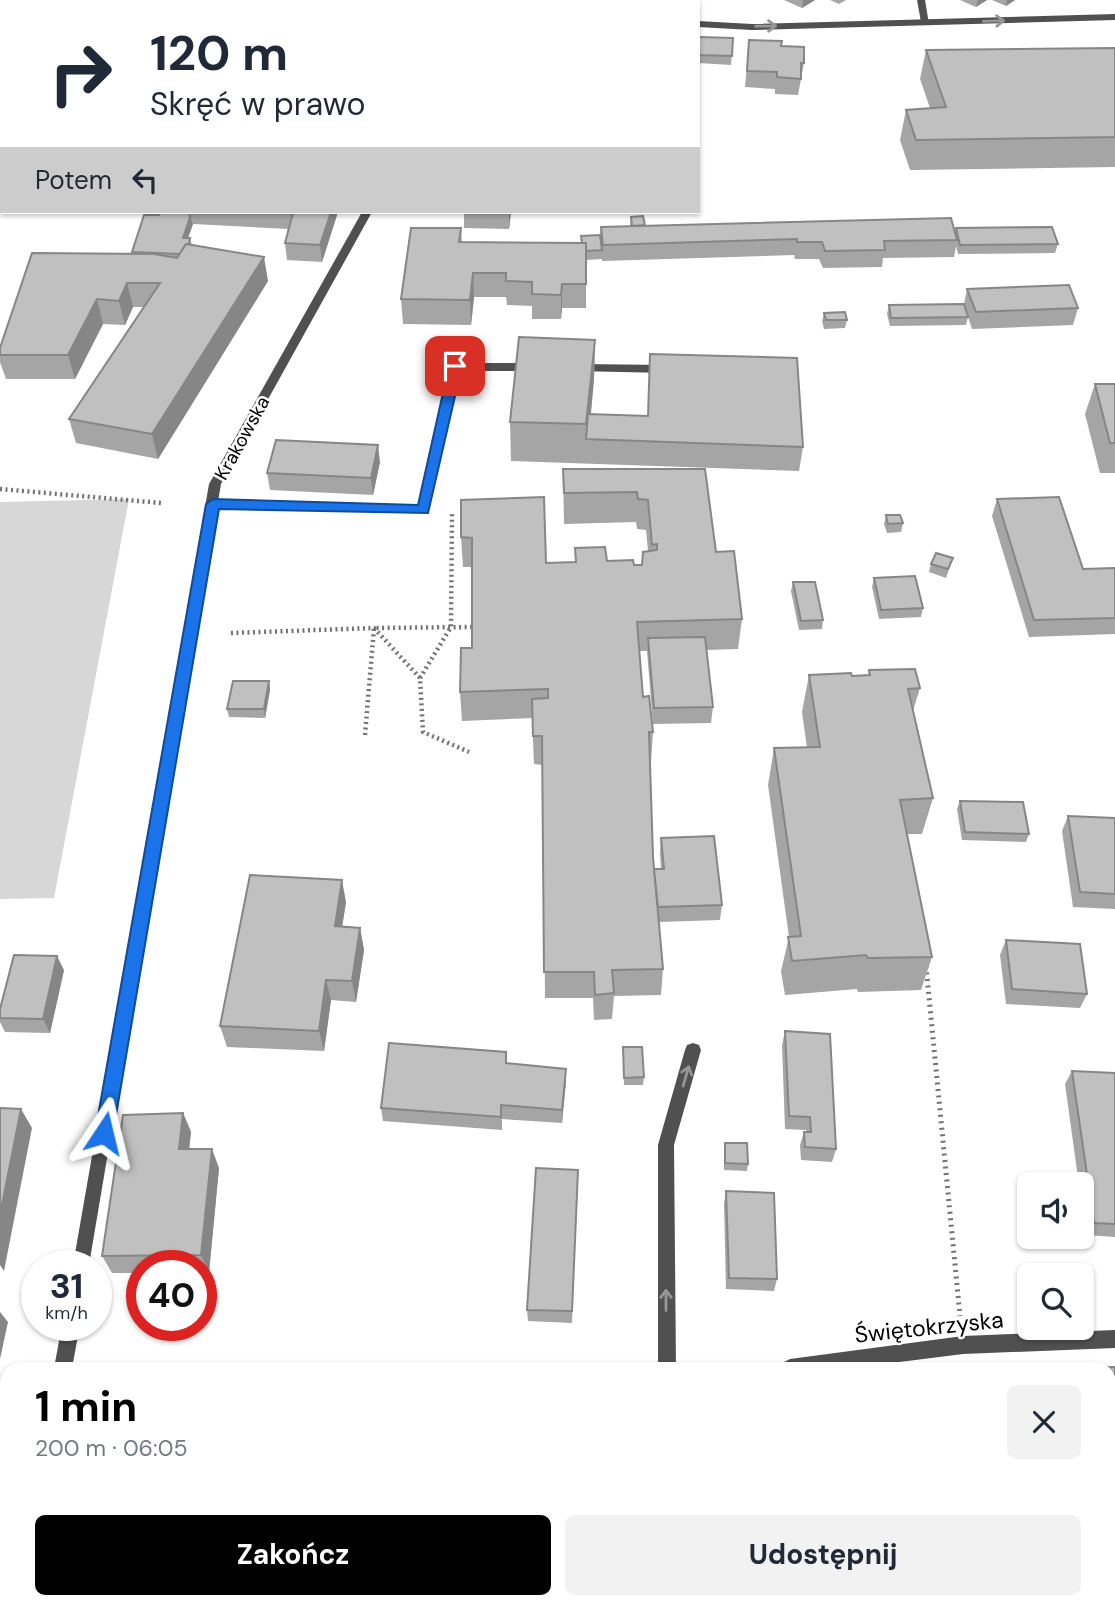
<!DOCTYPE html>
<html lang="pl">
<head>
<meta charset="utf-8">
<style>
	body { margin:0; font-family:"DM Sans",sans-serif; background:#f2f2f3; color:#1f2937; height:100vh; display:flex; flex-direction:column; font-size:26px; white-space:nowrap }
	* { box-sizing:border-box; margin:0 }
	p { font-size:23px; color:#747a83 }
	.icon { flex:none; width:38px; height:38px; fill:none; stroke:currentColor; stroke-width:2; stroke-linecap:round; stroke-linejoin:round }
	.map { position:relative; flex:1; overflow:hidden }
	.sheet { position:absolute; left:0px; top:1362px; width:1116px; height:247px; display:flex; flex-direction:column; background:#fff; border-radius:21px 21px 0 0; box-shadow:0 2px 5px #0004 }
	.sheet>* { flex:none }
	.banner { position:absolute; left:0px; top:0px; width:700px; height:214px; box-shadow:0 2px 5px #0004; background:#fff; color:#1f2937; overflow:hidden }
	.tools { position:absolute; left:1017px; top:1172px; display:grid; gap:14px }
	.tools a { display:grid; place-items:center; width:77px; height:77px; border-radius:10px; background:#fff; box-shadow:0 2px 5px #0004; font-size:35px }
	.speed { position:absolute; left:21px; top:1250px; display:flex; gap:14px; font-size:35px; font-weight:700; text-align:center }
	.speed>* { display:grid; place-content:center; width:91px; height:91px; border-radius:50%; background:#fff; box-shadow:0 2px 5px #0004; line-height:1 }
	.speed small { font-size:18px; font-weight:400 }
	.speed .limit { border:10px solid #d22; background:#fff; color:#111 }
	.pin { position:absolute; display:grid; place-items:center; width:60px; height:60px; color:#fff; margin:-30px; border-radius:14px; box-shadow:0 4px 10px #0006 }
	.me { position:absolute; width:77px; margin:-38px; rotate:10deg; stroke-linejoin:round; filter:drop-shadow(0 0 5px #0008) }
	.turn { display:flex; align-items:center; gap:24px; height:147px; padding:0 35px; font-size:32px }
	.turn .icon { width:91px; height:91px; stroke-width:2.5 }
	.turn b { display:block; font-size:49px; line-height:60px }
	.then { display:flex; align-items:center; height:66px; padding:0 35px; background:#0003; gap:14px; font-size:26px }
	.round { display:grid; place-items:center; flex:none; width:74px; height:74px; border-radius:10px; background:#f2f2f3 }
	.headline { display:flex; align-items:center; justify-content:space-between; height:119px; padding:0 35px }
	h1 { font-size:42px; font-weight:700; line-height:52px; color:#000 }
	.action { display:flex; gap:14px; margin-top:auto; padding:14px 35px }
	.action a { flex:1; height:80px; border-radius:10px; background:#000; color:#fff; font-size:28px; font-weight:700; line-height:80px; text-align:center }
	.action a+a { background:#f2f2f3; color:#1f2937 }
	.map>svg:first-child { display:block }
	.green { fill:#d7d7d7 }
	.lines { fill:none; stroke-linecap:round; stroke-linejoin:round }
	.path-far1 { stroke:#727272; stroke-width:4.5; stroke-dasharray:2 3.5; stroke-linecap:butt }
	.path { stroke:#727272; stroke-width:5; stroke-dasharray:2 4.5; stroke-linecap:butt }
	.service { fill:#505050; fill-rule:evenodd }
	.minor { fill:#505050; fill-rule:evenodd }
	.tertiary { fill:#505050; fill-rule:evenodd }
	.wall { fill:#a5a5a5 }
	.shaded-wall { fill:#868686 }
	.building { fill:#c0c0c0; stroke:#868686; stroke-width:2 }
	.oneway { stroke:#969696 }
	.route { fill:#1a73e8; stroke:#114b97; stroke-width:2 }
	.labels { text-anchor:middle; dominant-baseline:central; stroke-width:5; stroke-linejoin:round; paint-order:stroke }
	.street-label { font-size:19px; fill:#000; stroke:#fff }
	.near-street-label { font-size:23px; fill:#000; stroke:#fff }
</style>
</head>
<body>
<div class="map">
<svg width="1115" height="1607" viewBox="0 0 1115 1607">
	<rect width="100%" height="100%" fill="#fff"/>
	<path class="green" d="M129,499l-75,399 -54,1v-397z"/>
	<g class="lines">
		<g class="path-far1">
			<path d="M0,489l161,14"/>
			<path d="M231,633l143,-5 46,50 3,54 46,20"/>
			<path d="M420,678l31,-51 1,-115"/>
			<path d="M365,735l9,-107 100,-1"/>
		</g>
		<path class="path" d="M926,966l34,350"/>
		<g class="service">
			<path d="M917,0h8l4,24 -8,-2z"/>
			<path d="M455,363h79l6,4 -6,4h-74l-33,142 -214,-5 -6,-4 6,-4 205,6 31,-139z"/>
			<path d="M579,364l88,1 6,4 -6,4 -92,-2v-6z"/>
			<path d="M693,1043l6,2 2,5 -27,95 2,223h-18v-223l27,-95 2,-5z"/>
		</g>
		<g class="minor">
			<path d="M538,0h16l1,2h-16z"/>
			<path d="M1115,14v6l-363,10 -54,-3v-6l54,3z"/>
		</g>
		<g class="tertiary">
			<path d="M492,0h9l-10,2z"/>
			<path d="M362,212h10l-151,272 -132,781h-16l136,-781z"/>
			<path d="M62,1325h18l-8,43h-18z"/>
			<path d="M1115,1330v18l-152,6 -111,14h-71l3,-6 6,-3 173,-23z"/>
			<path d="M7,1597v4h18l-1,6h-20z"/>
		</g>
	</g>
	<g class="wall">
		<rect x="54" y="0" width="87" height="2"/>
		<path d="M189,0h48l-1,2h-47z"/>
		<rect x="358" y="0" width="47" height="2"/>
		<path d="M784,0h31l-13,8z"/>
		<path d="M830,0h16l-7,4z"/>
		<path d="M960,0h27l-11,7z"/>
		<path d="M992,0h23l-9,6z"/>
		<path d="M733,38l-2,27 -33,-2v-16z"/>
		<path d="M749,40l32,6 23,17 -6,32 -23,-1v-5l-30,-2z"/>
		<path d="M1115,48v119l-205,3 -10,-30 6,-30 24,-2 -10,-29 6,-29z"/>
		<rect x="0" y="69" width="2" height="39"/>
		<path d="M160,212h177v3l-15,47 -35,-2 -2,-17 3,-14 -95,-5 -5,14h2l2,7 76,36 -110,178 -82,-16 -7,-24 75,-112h-11l-8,18 -22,-1 -28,55h-69l-6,-17v-14l132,-94 27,-39z"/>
		<path d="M464,212h47l-2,17 -45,-1z"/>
		<path d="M631,217l14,8 310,7 1,-4 102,16 -3,9 -97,1 -2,-8 -2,11 -71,1 -1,9 -59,1 -4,-9h-24l-1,-4 -192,6v-5v3l-16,1v48h-24l-1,11h-29v-13l-25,-1 -1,-8h-32l-3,28 -68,-1 -2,-25 60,-71 1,14 119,1v-7l19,-1 1,-8 29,-1z"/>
		<path d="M967,289l111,19 -5,17 -101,4 -4,-12 -2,8 -76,1 -3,-12 2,-9 75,-1z"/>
		<path d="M824,313l23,7 -2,8 -21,1 -2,-8z"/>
		<path d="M595,340l-1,39 -3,35 57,2 2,-62 153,93 -4,24 -288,-10 -1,-39z"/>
		<path d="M1095,384h20v89h-15l-15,-59z"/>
		<path d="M380,462l-7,33 -103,-5 -3,-17z"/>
		<path d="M563,469h142l11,83 26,67 -4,30 -32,1 7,57 -2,16 -58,1 -6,-73h-8l4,46 10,35 -2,29h-1l4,108h7l-1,-16 1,-15 61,67 -2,15 -61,2 4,47 -2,26 -47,1 -2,23 -18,1 -1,-22h-48l-2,-233 -9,-1 -2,-46 -70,3 -2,-29 12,-44v-81h-9l-2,-30v-37l85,63 29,-1v-14l32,13 27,4h8l6,-14 -2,-21 -9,-1 -1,-7 -72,2z"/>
		<path d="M997,499l86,70 32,-1v66l-86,3 -37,-121z"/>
		<path d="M886,515l17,8 -2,9 -14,1 -3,-9z"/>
		<path d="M953,558l-7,20 -17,-6 2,-8z"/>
		<path d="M874,578l49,30 -2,9 -42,2 -7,-32z"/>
		<path d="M793,582l30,38 -1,9 -23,1 -8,-39z"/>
		<path d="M869,670l51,18 -7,23 20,87 -11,36h-15l25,123 -11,33 -63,2 -1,-3 -72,6 -4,-24 8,-34 -21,-152 6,-37h33l-5,-36 7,-37h59z"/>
		<path d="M269,681l1,9 -5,28 -36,-1 -2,-8z"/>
		<path d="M960,801l69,33 -3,8 -64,-2 -5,-31z"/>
		<path d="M1068,816l47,2v91l-42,-2 -11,-76z"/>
		<path d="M346,902l-4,24 18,2 4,22 -8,52 -25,-2 -7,51 -97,-4 -7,-21z"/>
		<path d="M1006,940l81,54 -7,14 -74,-4 -6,-49z"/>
		<path d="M64,970l-14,63 -45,-1 -5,-10v-13z"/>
		<path d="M785,1031l51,118 -4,13 -31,-2 -1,-15 4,-13h2v-2l-21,-1 -3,-84z"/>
		<path d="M623,1047l21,30 -1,8h-19z"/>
		<path d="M507,1063l59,6 -4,54 -60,-4v11l-119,-9 -2,-13z"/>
		<path d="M1072,1071l43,2v164l-29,-2 -4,-30v-20h-3l-14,-101z"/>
		<path d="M183,1113l8,19 -2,17 30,19 -10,104h-8v-7h-59v8h-30l-10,-17z"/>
		<path d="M725,1143l23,21 -1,7 -23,-1v-20z"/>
		<path d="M578,1170l-6,153 -44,-2 -1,-11z"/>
		<path d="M726,1191l51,88 -3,12 -48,-2 -2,-85z"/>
		<path d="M1115,1367v78h-5v-77z"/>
		<path d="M374,1601h70l-36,6h-32z"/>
		<path d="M617,1601h54l-1,3z"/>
		<path d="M1083,1601h27l5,6h-30z"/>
	</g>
	<g class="shaded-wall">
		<rect x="130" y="0" width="11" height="2"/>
		<path d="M803,0h12l-13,8z"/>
		<path d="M978,0h9l-11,7z"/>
		<path d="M1007,0h8l-9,6z"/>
		<path d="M331,212h6v3l-15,47 -2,-17z"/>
		<path d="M509,212h2l-2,17z"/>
		<path d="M190,217l3,7 -8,22 -2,-8z"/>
		<path d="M264,257l4,24 -110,178 -6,-25z"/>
		<path d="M473,273l1,24 -3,28 -1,-25z"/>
		<path d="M127,283l6,24 -8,18 -6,-24z"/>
		<path d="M562,284v24l-1,11v-24z"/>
		<path d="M97,299l6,25 -28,55 -7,-24z"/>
		<path d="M595,340l-1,39 -6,60h-2v-15z"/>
		<path d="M378,445l2,17 -7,33 -2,-17z"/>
		<path d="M269,681l1,9 -5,28 -1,-9z"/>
		<path d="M342,880l4,22 -7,45 -4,-21z"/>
		<path d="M360,928l4,22 -8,52 -4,-21z"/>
		<path d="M57,956l7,14 -14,63 -7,-14z"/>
		<path d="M326,980l5,20 -7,51 -5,-20z"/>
		<path d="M566,1069v13l-4,41v-13z"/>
		<path d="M21,1109l11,19 -28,143 -4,-6v-50z"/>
		<path d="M183,1113l8,19 -4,36 -8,-19z"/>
		<path d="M212,1149l7,19 -10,104 -8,-17z"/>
		<path d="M0,1312l8,10 -8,37z"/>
		<path d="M1,1453l6,6v16l-7,26v-44z"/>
		<rect x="168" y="1601" width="6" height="6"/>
	</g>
	<g class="building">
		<rect x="304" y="0" width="29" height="2"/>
		<path d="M699,37l34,1 -1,18 -34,-1z"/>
		<path d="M749,40l33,1 -1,5 23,1v16h-3v16l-24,-2v-5l-30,-1z"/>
		<path d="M1115,48v89l-199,3 -10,-30 40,-3 -20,-57z"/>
		<rect x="0" y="69" width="2" height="22"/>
		<path d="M160,212h29l1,5 -7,21h7l-1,6h-3l-6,10 -48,-2 12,-37h15z"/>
		<path d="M271,212h60l-11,33 -35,-2 8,-30z"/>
		<path d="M643,216l2,9 -13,1 -1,-9z"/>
		<path d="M951,218l6,22 -73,1 1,9 -60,1 -3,-9h-25v-3l-194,6 -2,-18z"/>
		<path d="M1052,227l6,17 -98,1 -4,-17z"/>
		<path d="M411,228h50l-2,14 127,1v41h-24l-1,11 -29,-1v-12l-26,-1v-8h-33l-3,27 -69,-1z"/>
		<path d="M600,235l2,15 -16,1v-8h-4l-1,-7z"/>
		<path d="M186,244l78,13 -112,177 -83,-15 91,-136h-33l-8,18 -22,-2 -29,56h-68v-7l32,-95 122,1 23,4z"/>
		<path d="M1069,285l9,23 -102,4 -9,-23z"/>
		<path d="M964,304l4,13 -77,1 -2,-13z"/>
		<path d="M845,312l2,8h-21l-2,-7z"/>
		<path d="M519,337l76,3 -9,84 -76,-2z"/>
		<path d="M650,354l147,4 6,89 -217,-8 2,-25 60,2z"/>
		<path d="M1095,384h20v59h-5z"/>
		<path d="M276,440l102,5 -7,33 -104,-5z"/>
		<path d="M563,469h142l11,83 18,-1 8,68 -105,3 6,75 6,-1 4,36h-4l4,125 10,112 -51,1 2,23 -19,2 -1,-23h-50l-2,-236h-9l-1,-37 16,-1v-9l-88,3 1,-44h11v-110l-11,-1v-37l83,-3 2,66 30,-1 -1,-14 30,-1 2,14 26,-1 1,5h8l1,-13 14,-2v-6l-5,1 -4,-45 -10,-1 -1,-7 -73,1z"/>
		<path d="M1059,497l24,72 32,-1v50l-81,2 -37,-121z"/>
		<path d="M886,515h14l3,8 -15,1z"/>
		<path d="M936,553l17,5 -5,11 -17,-5z"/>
		<path d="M915,576l8,32 -42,2 -7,-32z"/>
		<path d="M793,582h22l8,38 -22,1z"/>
		<path d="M705,637l8,70 -59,1 -6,-70z"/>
		<path d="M915,669l5,19 -12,1 25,109 -33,2 32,157 -64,1 -2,-3 -74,6 -4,-24 13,-1 -27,-188 46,-1 -11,-72 42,-2 1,3 18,-1 -1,-5z"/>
		<path d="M233,681h36l-5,28h-37z"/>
		<path d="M960,801l63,1 6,32 -64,-2z"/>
		<path d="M1068,816l47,2v76l-35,-2z"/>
		<path d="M714,836l8,69 -64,2 -4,-38h10l-3,-31z"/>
		<path d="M250,875l92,5 -7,46 25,2 -8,53 -26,-1 -7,51 -99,-5z"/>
		<path d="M1006,940l74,4 7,50 -75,-5z"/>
		<path d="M14,955l43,1 -14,63 -43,-1v-9z"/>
		<path d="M785,1031l45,3 6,115 -31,-2 -1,-15h7l-1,-15 -21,-1z"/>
		<path d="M389,1043l117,9v11l60,6 -4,41 -61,-5v12l-120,-9z"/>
		<path d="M623,1047h19l2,30 -20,1z"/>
		<path d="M1072,1071l43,2v151l-21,-1z"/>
		<path d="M0,1108l21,1 -21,106z"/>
		<path d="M183,1113l-4,36h33l-11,106 -99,1 21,-141z"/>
		<path d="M725,1143h22l1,21 -23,-1z"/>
		<path d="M536,1168l42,2 -6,141 -45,-1z"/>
		<path d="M726,1191l48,2 3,86 -48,-1z"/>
		<path d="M1115,1367v69h-5v-68h-32z"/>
		<path d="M1110,1550h5v57h-19l-2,-6h16z"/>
		<path d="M114,1601h54v6h-60z"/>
		<path d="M374,1601h20l-19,3z"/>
	</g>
	<defs><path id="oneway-shaft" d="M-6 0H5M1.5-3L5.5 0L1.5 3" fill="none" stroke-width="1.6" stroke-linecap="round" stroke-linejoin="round" transform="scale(1.75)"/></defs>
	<g class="oneway">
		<use href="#oneway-shaft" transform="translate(994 21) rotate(-2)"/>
		<use href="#oneway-shaft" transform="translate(766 26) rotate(-1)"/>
		<use href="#oneway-shaft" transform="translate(686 1076) rotate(-74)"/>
		<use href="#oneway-shaft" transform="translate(666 1300) rotate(-90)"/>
	</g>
	<path class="route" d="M455,362l7,4 -34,147 -209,-4 -106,624 -2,6 -7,2 -6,-2 -3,-6 111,-629 7,-5 205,6 31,-139z"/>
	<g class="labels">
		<g class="street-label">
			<text transform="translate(242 438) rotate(-61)">Krakowska</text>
		</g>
		<g class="near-street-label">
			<text transform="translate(929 1327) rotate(-6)">Świętokrzyska</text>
		</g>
	</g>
</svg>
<div class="tools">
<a><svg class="icon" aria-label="sound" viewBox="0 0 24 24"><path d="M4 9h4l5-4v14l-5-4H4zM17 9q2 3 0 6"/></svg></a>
<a><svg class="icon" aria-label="search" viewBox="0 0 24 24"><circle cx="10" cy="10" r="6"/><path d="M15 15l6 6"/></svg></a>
</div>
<div class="speed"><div>31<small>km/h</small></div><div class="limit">40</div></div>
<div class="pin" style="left:455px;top:366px;background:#d93025"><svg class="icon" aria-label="arrive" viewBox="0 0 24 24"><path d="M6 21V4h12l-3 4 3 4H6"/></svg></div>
<svg class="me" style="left:104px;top:1133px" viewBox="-20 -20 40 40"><path d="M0-17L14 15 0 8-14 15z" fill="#1a73e8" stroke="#fff" stroke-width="4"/></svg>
<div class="banner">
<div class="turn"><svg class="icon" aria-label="right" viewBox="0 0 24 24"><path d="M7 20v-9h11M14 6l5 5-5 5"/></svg><div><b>120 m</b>Skręć w prawo</div></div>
<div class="then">Potem<svg class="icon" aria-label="left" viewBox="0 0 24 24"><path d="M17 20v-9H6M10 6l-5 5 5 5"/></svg></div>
</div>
<section class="sheet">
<div class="headline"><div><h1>1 min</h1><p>200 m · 06:05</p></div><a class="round"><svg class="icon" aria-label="close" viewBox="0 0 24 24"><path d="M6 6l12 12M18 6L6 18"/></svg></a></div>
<div class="action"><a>Zakończ</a><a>Udostępnij</a></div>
</section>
</div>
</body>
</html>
